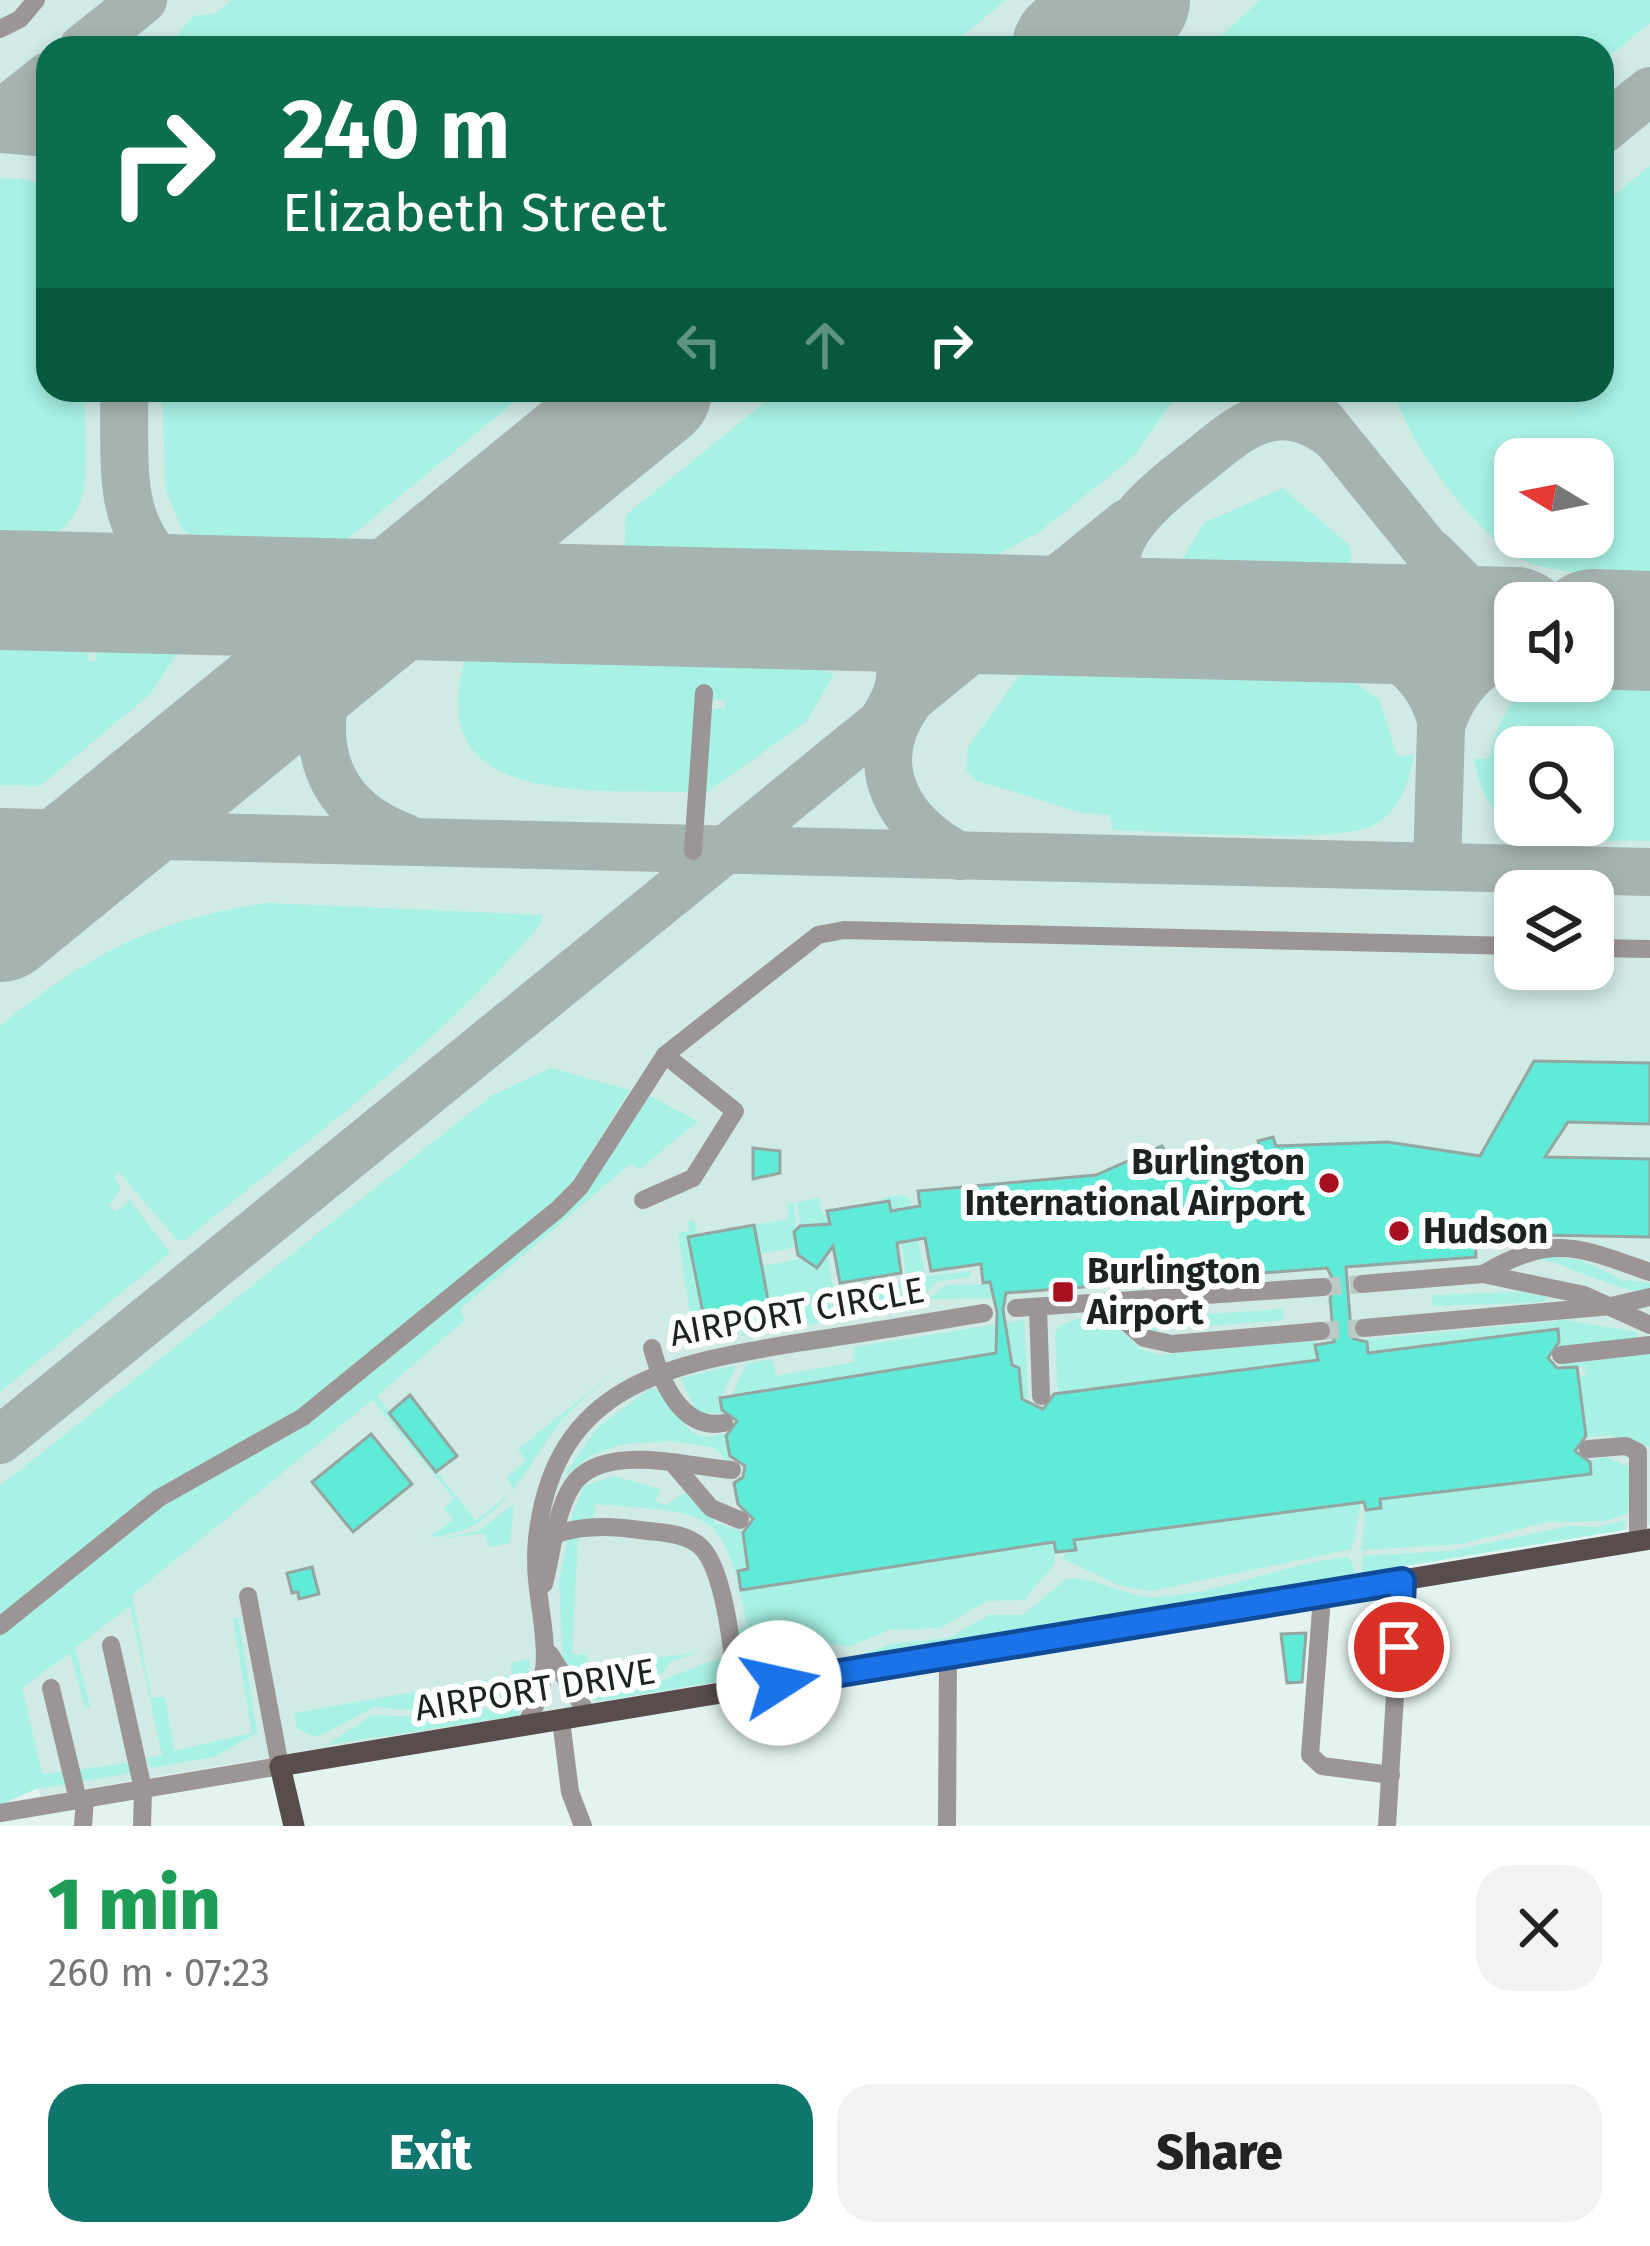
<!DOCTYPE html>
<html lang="en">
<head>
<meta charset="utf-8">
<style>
	body { margin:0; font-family:"Fira Sans",sans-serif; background:#f2f2f2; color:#222; height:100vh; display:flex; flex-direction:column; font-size:45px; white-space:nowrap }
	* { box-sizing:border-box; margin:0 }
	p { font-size:39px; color:#767676 }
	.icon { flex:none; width:66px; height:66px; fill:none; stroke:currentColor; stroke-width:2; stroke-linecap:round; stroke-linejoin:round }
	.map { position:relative; height:1826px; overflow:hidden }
	.side { display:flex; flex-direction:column; background:#fff; flex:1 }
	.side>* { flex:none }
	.hud { position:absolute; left:36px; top:36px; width:1578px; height:366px; border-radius:36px; box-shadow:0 6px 18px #0003; background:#0b6e4f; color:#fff; overflow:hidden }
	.needle { width:78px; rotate:280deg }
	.fabs { position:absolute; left:1494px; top:438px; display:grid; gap:24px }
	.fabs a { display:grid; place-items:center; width:120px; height:120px; border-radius:24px; background:#fff; box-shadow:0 6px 18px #0003; font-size:60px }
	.pin { position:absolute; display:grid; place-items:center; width:102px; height:102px; color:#fff; margin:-51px; border:6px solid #fff; border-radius:50%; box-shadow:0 3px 12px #0007 }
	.me { position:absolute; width:132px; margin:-66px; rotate:80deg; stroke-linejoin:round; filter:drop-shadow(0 0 9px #0008) }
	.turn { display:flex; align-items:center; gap:42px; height:252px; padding:0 48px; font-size:54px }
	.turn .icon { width:156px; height:156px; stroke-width:2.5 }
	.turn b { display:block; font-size:84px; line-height:102px }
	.lanes { display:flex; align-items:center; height:114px; padding:0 48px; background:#0003; justify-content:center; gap:60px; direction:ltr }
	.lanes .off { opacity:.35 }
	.round { display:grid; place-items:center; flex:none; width:126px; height:126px; border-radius:36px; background:#f2f2f2 }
	.overview { display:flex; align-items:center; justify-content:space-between; height:204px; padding:0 48px }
	h1 { font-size:72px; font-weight:800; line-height:90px; color:#1e9e55 }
	.cta { display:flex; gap:24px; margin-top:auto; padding:24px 48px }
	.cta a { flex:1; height:138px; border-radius:36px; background:#0f766e; color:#fff; font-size:48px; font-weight:800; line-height:138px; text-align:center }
	.cta a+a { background:#f2f2f2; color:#222 }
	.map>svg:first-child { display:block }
	.built { fill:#d0eae5; fill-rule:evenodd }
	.green { fill:#a7f2e5; fill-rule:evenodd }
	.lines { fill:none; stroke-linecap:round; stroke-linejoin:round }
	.taxiway { stroke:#a6b4b1; stroke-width:48 }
	.runway { stroke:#a6b4b1; stroke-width:120 }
	.building { fill:#60ebd8; stroke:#95a5a2; stroke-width:3; fill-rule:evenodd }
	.minor-tunnel { stroke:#bbc9c7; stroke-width:18; stroke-dasharray:18 9; stroke-linecap:butt }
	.minor { stroke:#9c9595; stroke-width:18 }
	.major { stroke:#584d4c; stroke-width:21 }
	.route-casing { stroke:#114b97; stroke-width:30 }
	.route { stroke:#1a73e8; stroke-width:21 }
	.poi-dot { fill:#a7101e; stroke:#fff; stroke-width:4.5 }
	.labels { text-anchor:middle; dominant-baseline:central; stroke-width:12; stroke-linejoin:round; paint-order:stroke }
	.poi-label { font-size:36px; font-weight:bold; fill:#1d2322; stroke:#fff; text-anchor:start }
	.street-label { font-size:36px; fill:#1d2322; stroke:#fff }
</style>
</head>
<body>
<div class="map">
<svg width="1650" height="1826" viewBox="0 0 1650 1826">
	<rect width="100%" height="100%" fill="#e3f3f0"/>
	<path class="built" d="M0,0h1650v1525l-1610,271 -7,-28 -33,5zM48,48h1554v342h-1554zM1515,459h78v78h-78zM1515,603h78v78h-78zM1515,747h78v78h-78zM1515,891h78v78h-78z"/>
	<g class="green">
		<path d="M232,0h774l-59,48h-780l26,-32 23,-3z"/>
		<path d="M1260,0h390v23l-48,39v-14h-394z"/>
		<path d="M1650,166v412c-39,-4 -85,-2 -122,-16 -42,-15 -126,-125 -132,-168l206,-4v-185zM1515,459h78v78h-78z"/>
		<path d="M0,178l32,2 16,10v200h36c1,77 20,157 -84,155z"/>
		<path d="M162,390h367l-190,156 -17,7 -110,-4 -30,-20 -16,-37z"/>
		<path d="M780,390h401l-49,68 -94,75 -53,28 -58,7 -303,-9 2,-44z"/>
		<path d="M1283,488l67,58 1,15 -9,13 -108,2 -51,-18 21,-35z"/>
		<path d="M0,637l89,5 -1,20 8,-1 1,-19 79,2 3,7 -29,43 -110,92 -40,-1z"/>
		<path d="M469,648l313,10 52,16 -27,47 -101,72 1,-84 18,-1 1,-7 -16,-2 -4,-13 -7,-1 -8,103 -5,4c-99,-3 -273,16 -217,-144z"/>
		<path d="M1084,666l259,9 36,24 18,57 17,-1c-5,28 -14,55 -40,70 -37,20 -210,6 -261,5l-3,-15 -28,-2 -107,-33 -9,-11 2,-22 51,-71z"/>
		<path d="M1593,677l57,1v163c-76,-2 -161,15 -176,-82l16,-1c5,-30 21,-69 56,-77 17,-4 36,3 47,-4zM1515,747h78v78h-78z"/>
		<path d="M267,903l275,12v7c-102,123 -233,217 -357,318h-8l-59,-69 -4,5 7,13 -12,16 7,7 14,-12 40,53 -170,139v-366c89,-72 153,-106 267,-123z"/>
		<path d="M551,1068l79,22 -60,96 -55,51 -226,183 -289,197v-131l491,-390z"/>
		<path d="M648,1095l50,26 -58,48 -10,-5 -170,145 5,11 -88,76 99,125 38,-31 -8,-12 20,-17 -8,-12 99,-79c-22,19 -45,37 -63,60 -35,48 -56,103 -124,107l24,-18 -10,-10 10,-11 -82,-98 -240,195 19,103 14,-1 9,54 78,-18 -19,-114 5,-1 19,115 -43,24 -64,11 -3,-10 15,-3 -32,-149 -55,42 15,59 -5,1 -15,-55 -48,35 20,86 86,-11 3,10 -95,16 -36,16v-171l165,-133 77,-41 299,-227z"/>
		<path d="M904,1195l6,4 15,77 46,-5v6l-35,5 -19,22 -42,9 -3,-25 35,-8 -10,-69h-6l-2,-10 -9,-3z"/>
		<path d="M819,1198l3,16h6l4,27 -15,-14 -17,-1 -3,-24z"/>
		<path d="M794,1203l3,44 -37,7 -6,-29 35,-6 -2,-15z"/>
		<path d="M694,1220l4,15 -9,3 15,79 26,-4 3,24 -53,7 10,-29 -12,-82 11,-2 -1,-10z"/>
		<path d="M828,1254l6,39 30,-5 4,27 -126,21 -3,-25 30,-6 -7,-39 41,-8 14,10z"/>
		<path d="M1547,1256l34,4 42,20 27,3v9c-27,3 -79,-28 -114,-33z"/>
		<path d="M995,1284l1,14 -67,1 17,-14z"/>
		<path d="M1517,1292l28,4v6l-112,4 -2,-11z"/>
		<path d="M1282,1309l2,11 -133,11 -16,-12z"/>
		<path d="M1079,1318l39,10 23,21 17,6 157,-15 3,20 -260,34 -3,-60 4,-8z"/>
		<path d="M1024,1320l4,78 -17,2 10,-4 -5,-32 -30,-10 -254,42 14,-32 26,-5 4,17 79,-14 -2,-15z"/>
		<path d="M1567,1320l70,12 -2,8 -75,11 -3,-22 -194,25 4,-12 -10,-2z"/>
		<path d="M1650,1354v93l-41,-12 -23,2 -8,-60 8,-2 -1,-8 -15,1 -7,10 -2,-18z"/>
		<path d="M737,1365l-17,33 3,16 -27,-2 -15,-34z"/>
		<path d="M651,1388c32,11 27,63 75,45l4,29 -18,-15 -41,-6 -48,3 -32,11 -29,24 35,-51z"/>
		<path d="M1605,1457l28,11 -6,46 -21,7 -60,1 -85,22 -100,6 5,-40 14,-2v-9l210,-25 -1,-13z"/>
		<path d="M614,1476l46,13 -4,12 10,4 19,-12 33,31 24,7 6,38 -10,2 3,19 313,-48 1,22 -31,36 -37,1 -47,27 -51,2 -41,17 -70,-12 -41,9 -3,-14 13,-3c-23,-122 -34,-113 -152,-123l-2,19 -23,-3 14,-34z"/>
		<path d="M1361,1502l-9,47 -201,42 -33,-6 -56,-27 12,-18z"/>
		<path d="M514,1504l-4,39 -22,4 -3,-14 -47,6 40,-8z"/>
		<path d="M1626,1520l-2,10 -262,43 1,-17 87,-5 119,-25 28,1z"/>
		<path d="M578,1536l-6,118 15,1 2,11 114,-14 -32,9 -8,12c-38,9 -69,15 -100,-11l-4,-80 9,-45z"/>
		<path d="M1349,1557l7,17 -604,102 -11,-7 -3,-17 33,-6 77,14 43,-16 57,-6 41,-23h34l43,-36c32,-3 58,19 91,18 67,-3 126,-34 192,-40z"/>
		<path d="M724,1658l1,16 -10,8 -114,19 -18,-4 -1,-8c55,12 92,-18 142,-31z"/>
		<path d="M529,1659v16l-16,22 -83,15 -55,-5 -58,30 -20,-8 -3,-16 218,-38 -1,-12z"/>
		<path d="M532,1683l7,1 -22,32 -210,32 21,-4 44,-29 73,3 71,-15z"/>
	</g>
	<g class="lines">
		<g class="taxiway">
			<path d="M83,48l60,-48"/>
			<path d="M1102,48l31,-48"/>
			<path d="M0,114l48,-38"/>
			<path d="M0,129l48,4"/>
			<path d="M1602,130l48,-39"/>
			<path d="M124,390c2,94 -12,145 75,205"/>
			<path d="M1297,390l140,173 7,62 -7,241"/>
			<path d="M1431,553l34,34 50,24"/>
			<path d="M822,609c61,14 104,48 61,111"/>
			<path d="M1000,613l27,-9 100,-81"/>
			<path d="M1163,618c-95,-51 -24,-110 31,-153 24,-18 47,-43 79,-48 22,-3 43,6 60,19"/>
			<path d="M1320,627v-5c55,21 104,36 121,98"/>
			<path d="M352,635c-48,76 -44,167 52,202"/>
			<path d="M908,703c-45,62 -8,124 52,153"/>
			<path d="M1443,720c13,-36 37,-58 72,-73"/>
			<path d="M0,832l1650,40"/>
			<path d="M0,1440l1027,-836"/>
		</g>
		<g class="runway">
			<path d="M1072,48l58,-48"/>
			<path d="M0,590l1515,37"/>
			<path d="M1593,629l57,2"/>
			<path d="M0,922l652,-532"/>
		</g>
	</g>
	<g class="building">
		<path d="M1534,1061l116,2v61l-82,-2 -23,35 105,2v78l-175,-3 1,23 -130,10 5,63 3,9 13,3 1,11 190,-24 1,13 -11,16 9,10 20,-1 9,69 -11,15 15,11 1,12 -211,25 1,9 -15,2 -2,-8 -290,38 2,10 -20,2 -2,-10 -313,48 -3,-19 10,-2 -5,-36 10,-14 -15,-15 -4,-21 9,-6 2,-11 -15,-10 -4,-20 11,-15 -15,-11 -2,-12 276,-45 1,-41 -7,-30 -7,1 -2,-19 -50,7 -6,-33 -28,5 4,30 -61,10 -7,-37 -16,22 -19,-13 -4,-23 6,-6 30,-2 -3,-13 62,-10 2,10 29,-5 -2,-15 178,-16 66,-29 12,21 17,-8 3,9 66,-19 -2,-8 15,-4 3,9 112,-4 92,14zM1327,1268l9,17 -6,13 4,44 -19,3 3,15 -264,34 -11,15 -21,-10 -3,-31 -7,-3 -9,-55 3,-17z"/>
		<path d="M753,1148l27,3v22l-27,6z"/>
		<path d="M754,1225l15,80 -65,13 -16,-81z"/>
		<path d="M410,1395l47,61 -21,16 -47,-59z"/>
		<path d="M371,1434l41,50 -59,48 -41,-50z"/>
		<path d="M312,1567l7,27 -20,5 -1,-7 -6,1 -5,-20z"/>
		<path d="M1306,1633l-4,49 -15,1 -6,-49z"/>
	</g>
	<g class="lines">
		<g class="minor-tunnel">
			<path d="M1323,1287l39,-3"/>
			<path d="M1321,1331l43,-3"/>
		</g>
		<g class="minor">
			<path d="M0,29l20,-10 16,-19"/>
			<path d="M693,851l11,-158"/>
			<path d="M1593,948l57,1"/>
			<path d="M643,1200l50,-22 42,-67 -70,-56"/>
			<path d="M1483,1274c71,-41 95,-27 167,-2"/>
			<path d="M1362,1284l121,-10 101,21 66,30"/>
			<path d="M1107,1305l37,33 28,6 149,-13"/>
			<path d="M1038,1307l3,89"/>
			<path d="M1016,1308l307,-21"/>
			<path d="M1364,1328l247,-22 39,-9"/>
			<path d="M652,1348c9,34 30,83 72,75"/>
			<path d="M1561,1355l89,-10"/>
			<path d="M1588,1449l38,-3 12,6v89"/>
			<path d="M675,1466l36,42 29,12"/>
			<path d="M557,1534c25,-9 56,-8 83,-4 20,3 45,2 61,17 24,23 32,109 36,143"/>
			<path d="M544,1584c8,-30 11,-72 28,-98 29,-45 116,-19 160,-16"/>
			<path d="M1322,1597l-12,158 12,11 69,9"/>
			<path d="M0,1626l159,-128 144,-81 254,-207 23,-23 85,-132 153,-120 26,-5 671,16"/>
			<path d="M111,1645l32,144 -1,37"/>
			<path d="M550,1654l38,61"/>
			<path d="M51,1688l27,112"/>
			<path d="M561,1720l9,72 13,34"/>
			<path d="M525,1726c41,-71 5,-115 12,-187 17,-158 136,-176 266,-197 61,-9 121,-19 181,-29"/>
			<path d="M0,1813l280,-47 -32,-170"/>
			<path d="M83,1826l2,-27"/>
			<path d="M947,1826l1,-172"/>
			<path d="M1387,1826l15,-245"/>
		</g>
		<path class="major" d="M294,1826l-14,-60 1370,-227"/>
	</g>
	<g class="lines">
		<defs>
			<path id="route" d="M779,1683l623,-102 -3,66"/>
		</defs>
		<use href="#route" class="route-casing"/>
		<use href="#route" class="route"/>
	</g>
	<g class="poi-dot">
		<circle cx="1329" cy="1183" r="12"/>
		<circle cx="1399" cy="1231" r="12"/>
		<rect x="1051" y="1280" width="24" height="24" rx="6"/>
	</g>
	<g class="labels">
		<g class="poi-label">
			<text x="1305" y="1162" text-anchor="end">Burlington<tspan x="1305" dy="41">International Airport</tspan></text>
			<text x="1423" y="1231">Hudson</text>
			<text x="1087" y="1271">Burlington<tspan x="1087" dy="41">Airport</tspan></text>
		</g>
		<g class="street-label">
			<text transform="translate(797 1312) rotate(-10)">AIRPORT CIRCLE</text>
			<text transform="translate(535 1690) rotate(-9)">AIRPORT DRIVE</text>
		</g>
	</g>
</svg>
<div class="fabs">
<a><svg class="needle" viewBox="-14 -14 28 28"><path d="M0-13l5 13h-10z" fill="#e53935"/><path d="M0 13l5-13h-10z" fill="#767676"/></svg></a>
<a><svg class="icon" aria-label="sound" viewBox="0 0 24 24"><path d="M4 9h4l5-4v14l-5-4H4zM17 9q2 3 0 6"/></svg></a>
<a><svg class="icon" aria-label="search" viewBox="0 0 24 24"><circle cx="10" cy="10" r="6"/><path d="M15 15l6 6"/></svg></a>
<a><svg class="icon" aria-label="layers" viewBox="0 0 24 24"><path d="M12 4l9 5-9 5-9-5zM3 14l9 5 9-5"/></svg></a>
</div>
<div class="pin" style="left:1399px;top:1647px;background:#d93025"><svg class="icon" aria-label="arrive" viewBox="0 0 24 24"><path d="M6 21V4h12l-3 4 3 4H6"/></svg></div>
<svg class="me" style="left:779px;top:1683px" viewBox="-20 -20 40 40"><circle r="19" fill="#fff"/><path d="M0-13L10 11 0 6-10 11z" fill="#1a73e8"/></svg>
<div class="hud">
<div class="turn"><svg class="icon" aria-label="right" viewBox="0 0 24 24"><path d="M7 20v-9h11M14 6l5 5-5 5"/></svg><div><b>240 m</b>Elizabeth Street</div></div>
<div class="lanes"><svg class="icon off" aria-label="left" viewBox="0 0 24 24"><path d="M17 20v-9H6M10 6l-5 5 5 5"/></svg><svg class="icon off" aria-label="ahead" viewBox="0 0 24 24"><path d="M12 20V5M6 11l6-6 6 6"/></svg><svg class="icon" aria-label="right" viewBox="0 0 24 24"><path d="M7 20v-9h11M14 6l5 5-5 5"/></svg></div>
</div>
</div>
<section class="side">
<div class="overview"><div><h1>1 min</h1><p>260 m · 07:23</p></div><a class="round"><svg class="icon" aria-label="close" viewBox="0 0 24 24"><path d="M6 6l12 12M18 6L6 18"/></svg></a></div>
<div class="cta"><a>Exit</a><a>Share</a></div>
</section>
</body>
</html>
